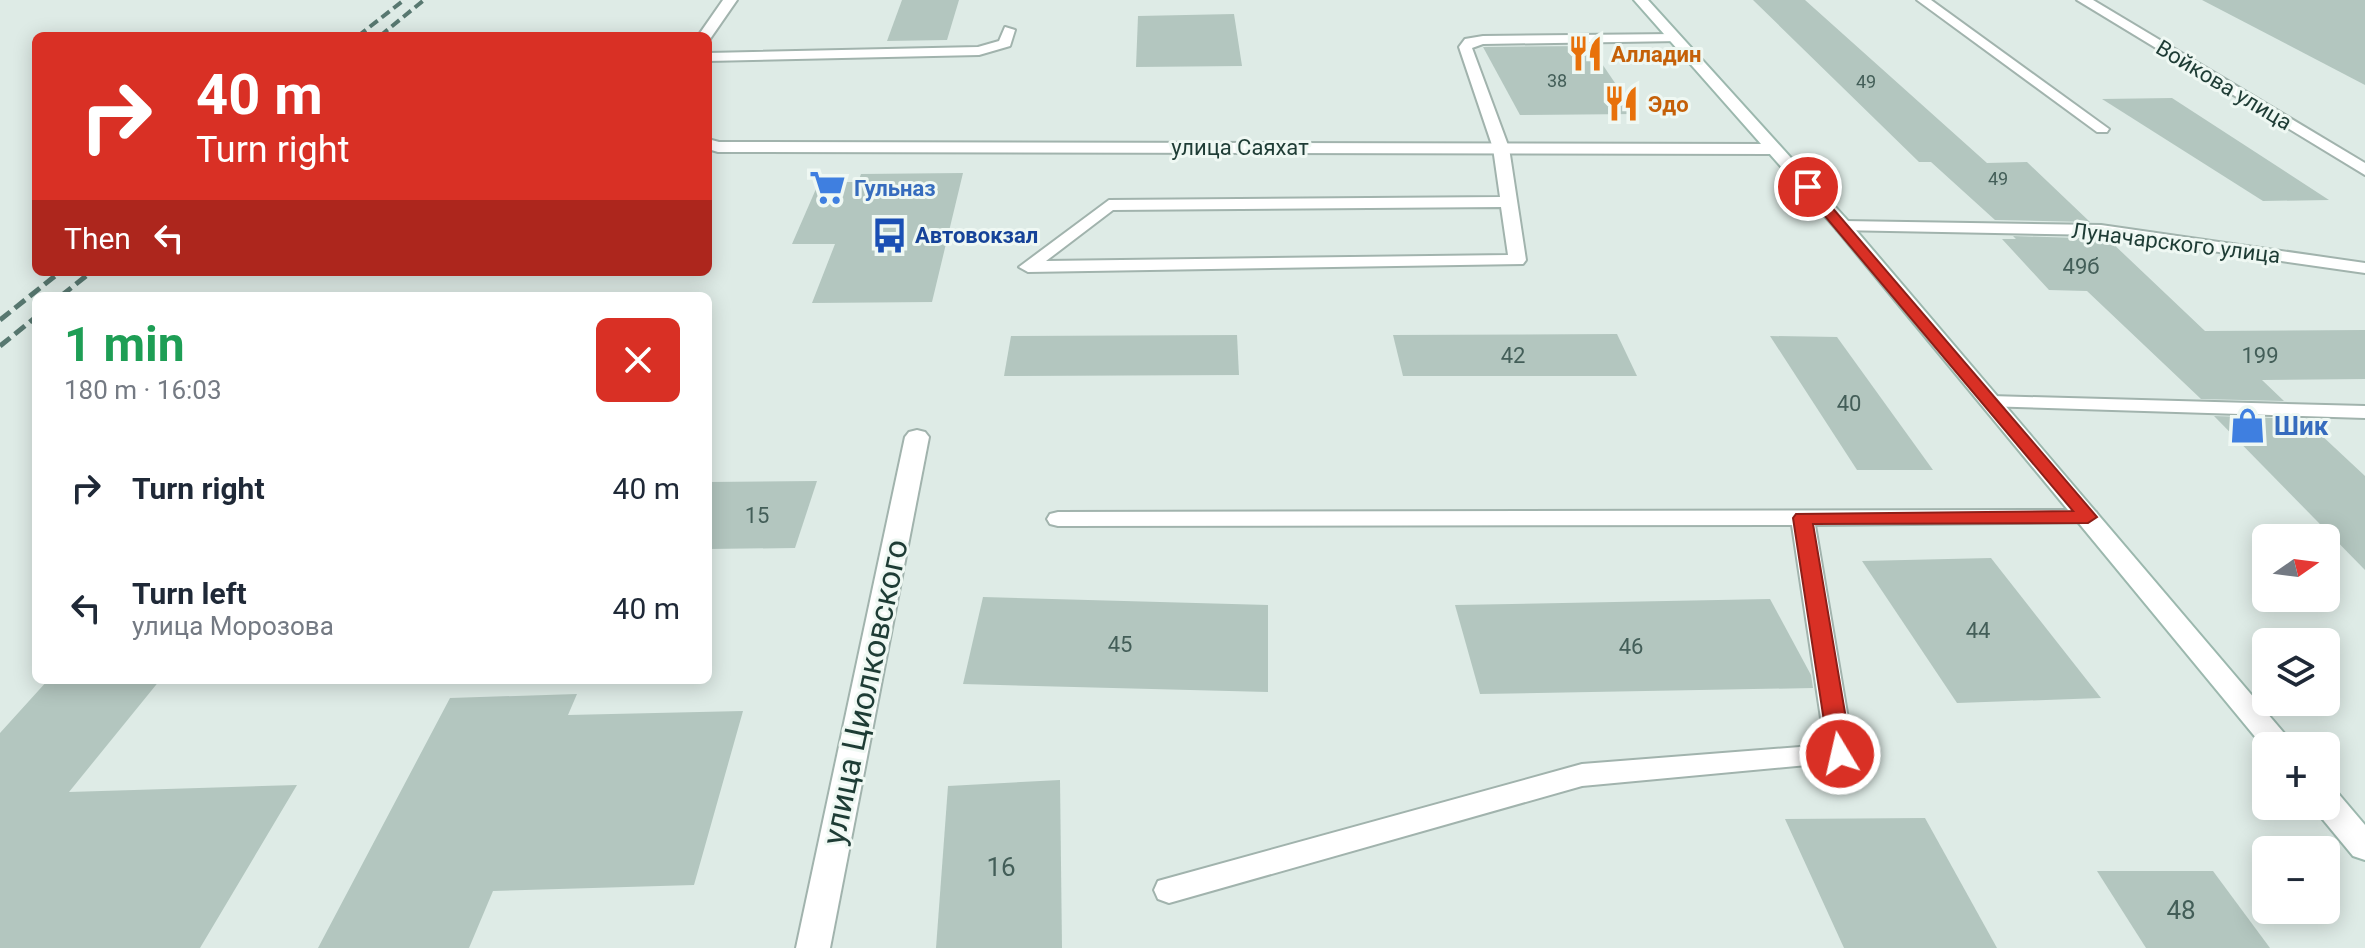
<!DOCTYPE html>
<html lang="en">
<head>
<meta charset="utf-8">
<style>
	body { margin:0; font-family:Roboto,sans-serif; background:#f2f2f3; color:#1f2937; height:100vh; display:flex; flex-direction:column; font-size:30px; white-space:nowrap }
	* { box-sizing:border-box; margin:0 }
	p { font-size:26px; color:#747a83 }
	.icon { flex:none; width:44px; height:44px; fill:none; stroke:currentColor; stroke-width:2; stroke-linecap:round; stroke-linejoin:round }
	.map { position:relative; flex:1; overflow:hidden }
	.details { position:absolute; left:32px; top:292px; width:680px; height:392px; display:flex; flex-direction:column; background:#fff; border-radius:12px; box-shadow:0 4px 20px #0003 }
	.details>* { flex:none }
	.guide { position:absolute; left:32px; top:32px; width:680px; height:244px; border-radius:12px; box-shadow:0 4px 20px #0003; background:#d93025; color:#fff; overflow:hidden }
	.needle { width:52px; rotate:76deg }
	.buttons { position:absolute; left:2252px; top:524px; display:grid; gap:16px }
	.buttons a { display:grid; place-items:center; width:88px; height:88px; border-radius:12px; background:#fff; box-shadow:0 4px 20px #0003; font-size:40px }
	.pin { position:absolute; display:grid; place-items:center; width:68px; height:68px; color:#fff; margin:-34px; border:4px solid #fff; border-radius:50%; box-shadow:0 2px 8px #0007 }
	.me { position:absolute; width:88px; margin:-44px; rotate:351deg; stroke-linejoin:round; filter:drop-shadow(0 0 6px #0008) }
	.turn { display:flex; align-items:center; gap:28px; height:168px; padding:0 32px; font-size:36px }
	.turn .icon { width:104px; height:104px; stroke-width:2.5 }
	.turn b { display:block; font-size:56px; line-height:68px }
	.then { display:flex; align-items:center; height:76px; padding:0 32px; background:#0003; gap:16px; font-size:30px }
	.round { display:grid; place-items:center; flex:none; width:84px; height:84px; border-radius:12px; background:#f2f2f3 }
	.headline { display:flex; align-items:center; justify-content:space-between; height:136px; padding:0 32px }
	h1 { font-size:48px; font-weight:700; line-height:60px; color:#1e9e55 }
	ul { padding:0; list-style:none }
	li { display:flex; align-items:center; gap:24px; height:120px; padding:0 32px }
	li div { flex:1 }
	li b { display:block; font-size:30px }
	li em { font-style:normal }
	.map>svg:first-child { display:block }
	.building { fill:#b3c6bf }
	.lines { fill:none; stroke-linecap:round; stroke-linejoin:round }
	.lane-casing { stroke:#a1b3ad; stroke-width:4 }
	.street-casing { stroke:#a1b3ad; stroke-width:4 }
	.secondary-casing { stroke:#9cb8ae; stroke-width:4 }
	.lane { fill:#fff; fill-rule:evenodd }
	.street { fill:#fff; fill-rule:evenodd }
	.secondary { fill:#fff; fill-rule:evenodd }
	.rail-far1 { stroke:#587870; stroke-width:4; stroke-dasharray:10 5; stroke-linecap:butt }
	.rail { stroke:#587870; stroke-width:5; stroke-dasharray:13 6; stroke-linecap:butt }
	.route { fill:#d93025; stroke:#8d1f18; stroke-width:2 }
	.labels { text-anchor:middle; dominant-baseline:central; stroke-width:6; stroke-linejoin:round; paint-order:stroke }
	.far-number-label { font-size:18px; fill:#435e58 }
	.far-food-label { font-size:22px; font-weight:bold; fill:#c56008; stroke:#eff8f3; text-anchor:start }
	.far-street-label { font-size:22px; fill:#1e3c35; stroke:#eff8f3 }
	.far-shop-label { font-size:22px; font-weight:bold; fill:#366cbe; stroke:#eff8f3; text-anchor:start }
	.far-transit-label { font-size:22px; font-weight:bold; fill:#164399; stroke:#eff8f3; text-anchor:start }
	.number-label { font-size:22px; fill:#435e58 }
	.shop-label { font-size:26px; font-weight:bold; fill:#366cbe; stroke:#eff8f3; text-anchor:start }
	.near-number-label { font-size:26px; fill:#435e58 }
	.near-street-label { font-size:32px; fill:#1e3c35; stroke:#eff8f3 }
</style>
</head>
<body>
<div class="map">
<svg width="2365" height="948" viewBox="0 0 2365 948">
	<rect width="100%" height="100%" fill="#deebe6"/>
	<g class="building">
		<path d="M902,0h57l-12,40 -60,1z"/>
		<path d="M1753,0h52l182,163 40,-1 63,60 -95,-2 -64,-58h-12z"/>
		<path d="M2202,0h163v85z"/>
		<path d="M1234,14l8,52 -106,1 2,-51z"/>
		<path d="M1590,46l46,68 -116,1 -37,-68z"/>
		<path d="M2172,98l157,102 -66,1 -161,-102z"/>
		<path d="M963,173l-31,129 -120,1 23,-59h-43l27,-62h39l3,-8z"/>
		<path d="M2013,236l95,3 97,92 160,-1v49l-103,1 22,21 -83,-2 -114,-108 -38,-1 -47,-51h14z"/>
		<path d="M1617,334l20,42h-234l-10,-41z"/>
		<path d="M1237,335l2,40 -235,1 7,-40z"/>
		<path d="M1770,336l67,1 96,133h-76z"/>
		<path d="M2214,416l90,3 61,57v94z"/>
		<path d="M817,481l-22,67 -87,1v-67z"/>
		<path d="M1991,558l110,140 -144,5 -95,-142z"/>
		<path d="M983,597l285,8v87l-305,-8z"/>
		<path d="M1770,599l41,76 2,13 -333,6 -25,-89z"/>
		<path d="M48,680h112l-91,112 228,-7 -97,163h-200v-215z"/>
		<path d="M577,694l-9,21 175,-4 -49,174 -201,6 -24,57h-151l132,-250z"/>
		<path d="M1060,780l2,168h-126l12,-162z"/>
		<path d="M1925,818l72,130h-153l-59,-129z"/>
		<path d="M2097,871h116l57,77h-124z"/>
	</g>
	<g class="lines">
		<defs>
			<g id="lane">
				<path d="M1917,0h14l178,129 -2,3h-10z"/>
				<path d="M1005,27l10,3 -5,16 -31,9 -271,6v-8l270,-6 21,-6z"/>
				<path d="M1675,34l6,4 -1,3 -197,3 -11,4 37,100 17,112 -3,4 -495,8 -9,-5 90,-67 391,-3 -7,-49 -34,-101 6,-8 18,-3zM1501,207l7,48 -462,6 67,-51z"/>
				<path d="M1843,221l258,4 264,38v10l-264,-38 -264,-5 -2,-4 2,-4z"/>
				<path d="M1990,396l375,10v12l-382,-12 -3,-4 3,-4z"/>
				<path d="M2088,510l8,2 3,5 -3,5 -281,3 39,229 -4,7 -268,25 -413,117 -11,-4 -4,-9 4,-9 424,-117 243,-19 -33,-220 -734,1 -8,-2 -3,-5 3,-5 8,-2z"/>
			</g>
			<g id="street">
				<path d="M723,0h14l-27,39 -2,-3h-10z"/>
				<path d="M2077,0h16l272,163v12z"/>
				<path d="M708,139l11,3 1054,2 8,5 -8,5 -1055,-2 -10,-3z"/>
				<path d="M917,430l8,2 4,5 -99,511h-34l109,-511 4,-5z"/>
			</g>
			<g id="secondary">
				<path d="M1634,0h14l201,222 446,524h-29v4l-429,-520z"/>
				<path d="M2326,789l11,3 28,33v35l-12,-4 -38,-46 -2,-4h13z"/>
			</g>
		</defs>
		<use href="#lane" class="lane-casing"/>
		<use href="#street" class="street-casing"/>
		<use href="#secondary" class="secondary-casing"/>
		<use href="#lane" class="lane"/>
		<use href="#street" class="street"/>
		<use href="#secondary" class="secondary"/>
		<g class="rail-far1">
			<path d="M358,36l46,-36"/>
			<path d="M380,36l44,-36"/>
		</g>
		<g class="rail">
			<path d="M61,296l30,-24"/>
			<path d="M0,320l60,-48"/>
			<path d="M0,346l36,-29"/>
		</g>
	</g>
	<path class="route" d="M1803,184h9l285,333 -9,6 -275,1 39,230 -4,6 -8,3 -8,-3 -3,-6 -36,-236 3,-4 277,-3 -270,-321z"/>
	<defs>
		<symbol id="restaurant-bare" viewBox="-9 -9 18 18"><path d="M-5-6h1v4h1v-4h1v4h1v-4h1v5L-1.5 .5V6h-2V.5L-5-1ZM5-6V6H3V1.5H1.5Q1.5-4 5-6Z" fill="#e8710a" stroke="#eff8f3" stroke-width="2.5" paint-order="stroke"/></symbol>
		<symbol id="supermarket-bare" viewBox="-9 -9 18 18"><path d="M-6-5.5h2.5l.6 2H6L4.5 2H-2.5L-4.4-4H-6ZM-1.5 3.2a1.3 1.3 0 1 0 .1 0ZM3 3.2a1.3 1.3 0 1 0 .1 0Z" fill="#3f7fe0" stroke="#eff8f3" stroke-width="2.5" paint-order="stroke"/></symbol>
		<symbol id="bus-bare" viewBox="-9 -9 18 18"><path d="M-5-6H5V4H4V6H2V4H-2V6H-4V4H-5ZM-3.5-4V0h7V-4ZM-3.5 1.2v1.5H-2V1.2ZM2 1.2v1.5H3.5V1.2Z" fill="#1a4fb4" stroke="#eff8f3" stroke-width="2.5" paint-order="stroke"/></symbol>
		<symbol id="shop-bare" viewBox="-9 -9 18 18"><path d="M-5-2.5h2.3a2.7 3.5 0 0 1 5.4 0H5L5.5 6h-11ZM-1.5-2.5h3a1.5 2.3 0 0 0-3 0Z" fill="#3f7fe0" stroke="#eff8f3" stroke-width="2.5" paint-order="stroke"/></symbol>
	</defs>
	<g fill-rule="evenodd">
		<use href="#restaurant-bare" x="1560" y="28" width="51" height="51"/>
		<use href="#restaurant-bare" x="1596" y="78" width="51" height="51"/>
		<use href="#supermarket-bare" x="802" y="162" width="51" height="51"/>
		<use href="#bus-bare" x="864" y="210" width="51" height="51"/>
		<use href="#shop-bare" x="2222" y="400" width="51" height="51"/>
	</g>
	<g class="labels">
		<g class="far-number-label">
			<text x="1557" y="80">38</text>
			<text x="1866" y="81">49</text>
			<text x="1998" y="178">49</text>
		</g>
		<g class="far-food-label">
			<text x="1611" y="54">Алладин</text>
			<text x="1648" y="104">Эдо</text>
		</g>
		<g class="far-street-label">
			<text transform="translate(2224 85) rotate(31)">Войкова улица</text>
			<text x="1240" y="147">улица Саяхат</text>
			<text transform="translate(2176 243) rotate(7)">Луначарского улица</text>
		</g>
		<g class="far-shop-label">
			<text x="854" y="188">Гульназ</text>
		</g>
		<g class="far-transit-label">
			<text x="915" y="235">Автовокзал</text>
		</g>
		<g class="number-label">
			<text x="2081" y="266">49б</text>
			<text x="1513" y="355">42</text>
			<text x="2260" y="355">199</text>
			<text x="1849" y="403">40</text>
			<text x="757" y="515">15</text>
			<text x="1978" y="630">44</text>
			<text x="1120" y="644">45</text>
			<text x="1631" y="646">46</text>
		</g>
		<g class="shop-label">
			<text x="2274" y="426">Шик</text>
		</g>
		<g class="near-number-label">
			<text x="1001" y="867">16</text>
			<text x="2181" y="910">48</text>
		</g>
		<g class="near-street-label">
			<text transform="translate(865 692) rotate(-78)">улица Циолковского</text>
		</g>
	</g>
</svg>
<div class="buttons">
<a><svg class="needle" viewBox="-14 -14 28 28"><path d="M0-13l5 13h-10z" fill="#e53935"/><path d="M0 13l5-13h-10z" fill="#747a83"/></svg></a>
<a><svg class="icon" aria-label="layers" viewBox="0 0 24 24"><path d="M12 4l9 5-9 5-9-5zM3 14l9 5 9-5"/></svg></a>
<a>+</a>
<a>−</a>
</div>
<div class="pin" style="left:1808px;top:187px;background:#d93025"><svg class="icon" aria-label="arrive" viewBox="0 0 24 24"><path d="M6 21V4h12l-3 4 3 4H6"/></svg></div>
<svg class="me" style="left:1840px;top:754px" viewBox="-20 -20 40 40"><circle r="17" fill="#d93025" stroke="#fff" stroke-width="3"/><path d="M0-11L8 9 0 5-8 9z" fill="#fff"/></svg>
<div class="guide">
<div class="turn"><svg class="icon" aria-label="right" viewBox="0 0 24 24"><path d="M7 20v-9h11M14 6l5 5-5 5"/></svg><div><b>40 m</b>Turn right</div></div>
<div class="then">Then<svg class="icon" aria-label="left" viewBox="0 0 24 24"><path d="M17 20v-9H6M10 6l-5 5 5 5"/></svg></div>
</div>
<section class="details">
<div class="headline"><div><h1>1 min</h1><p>180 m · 16:03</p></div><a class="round" style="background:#d93025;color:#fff"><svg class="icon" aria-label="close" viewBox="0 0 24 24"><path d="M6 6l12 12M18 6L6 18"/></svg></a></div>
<ul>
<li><svg class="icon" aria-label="right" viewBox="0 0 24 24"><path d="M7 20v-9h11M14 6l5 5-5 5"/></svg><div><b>Turn right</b></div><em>40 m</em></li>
<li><svg class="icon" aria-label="left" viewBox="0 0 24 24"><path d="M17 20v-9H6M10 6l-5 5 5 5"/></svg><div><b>Turn left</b><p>улица Морозова</p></div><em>40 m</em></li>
</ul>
</section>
</div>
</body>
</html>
